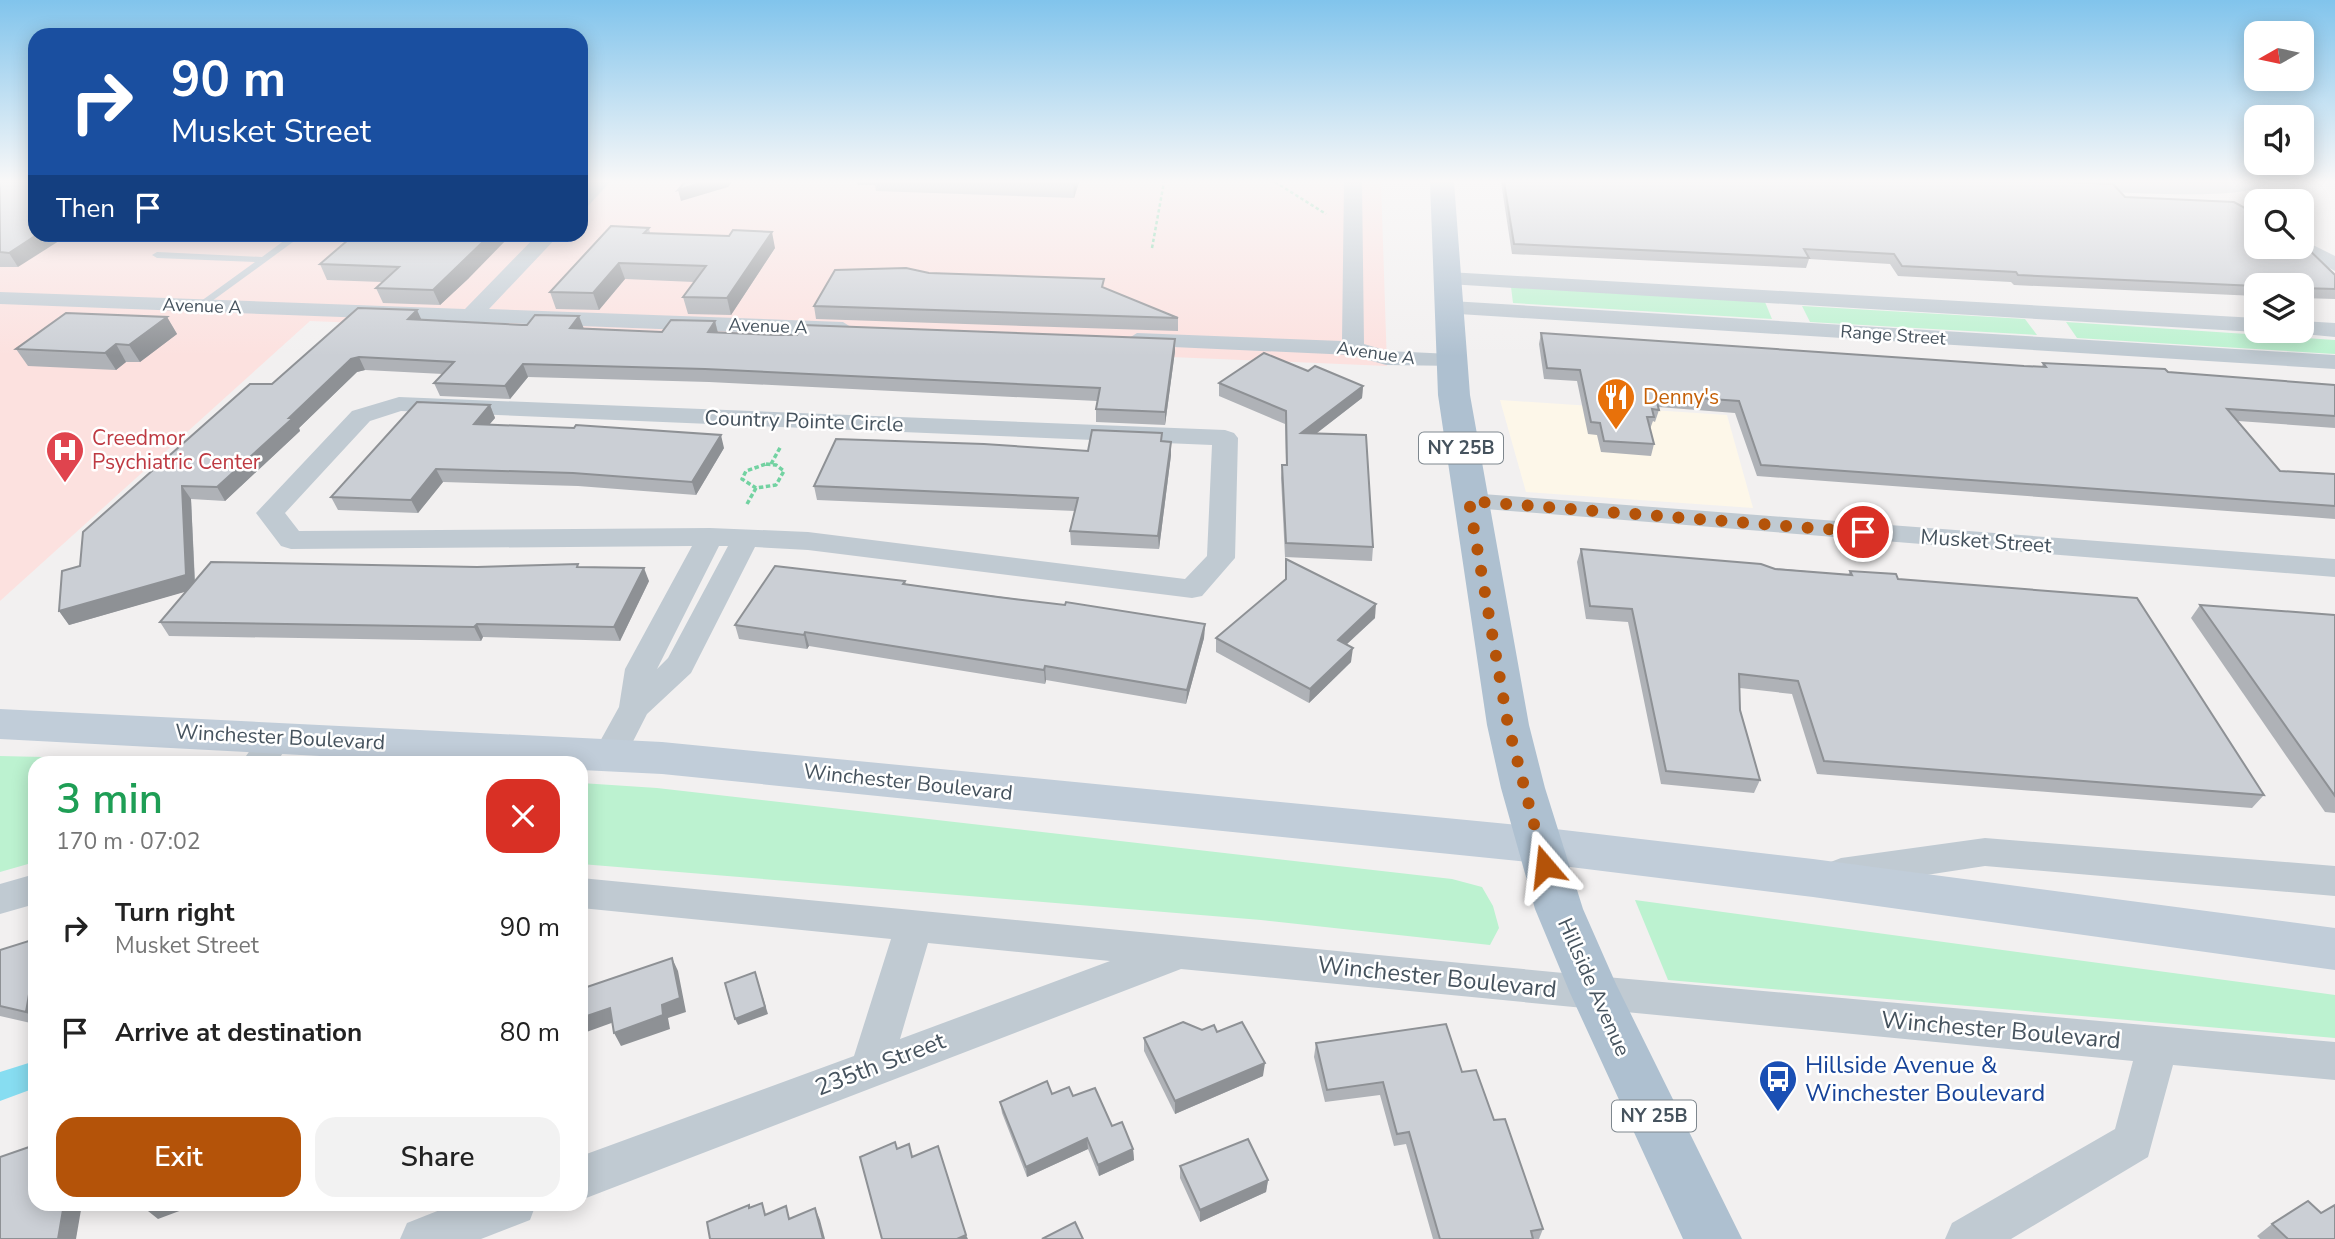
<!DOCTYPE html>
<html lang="en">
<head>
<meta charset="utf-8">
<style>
	body { margin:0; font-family:"Nunito Sans",sans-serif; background:#f2f2f2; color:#222; height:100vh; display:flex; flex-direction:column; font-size:26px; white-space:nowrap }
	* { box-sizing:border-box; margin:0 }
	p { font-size:23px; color:#767676 }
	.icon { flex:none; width:38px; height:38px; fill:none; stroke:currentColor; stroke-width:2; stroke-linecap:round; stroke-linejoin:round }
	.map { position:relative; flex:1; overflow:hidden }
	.side { position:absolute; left:28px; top:756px; width:560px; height:455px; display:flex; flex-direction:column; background:#fff; border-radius:21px; box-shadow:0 4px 18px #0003 }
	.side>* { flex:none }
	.guide { position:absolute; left:28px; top:28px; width:560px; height:214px; border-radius:21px; box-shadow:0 4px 18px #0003; background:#1a4fa0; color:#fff; overflow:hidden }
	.needle { width:46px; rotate:261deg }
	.buttons { position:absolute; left:2244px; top:21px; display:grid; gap:14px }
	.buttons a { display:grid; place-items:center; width:70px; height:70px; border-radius:14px; background:#fff; box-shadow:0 4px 18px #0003; font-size:35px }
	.pin { position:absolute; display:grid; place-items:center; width:60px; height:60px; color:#fff; margin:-30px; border:4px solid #fff; border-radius:50%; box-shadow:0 2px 7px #0007 }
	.me { position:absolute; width:77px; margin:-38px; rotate:343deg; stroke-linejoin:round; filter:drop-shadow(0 0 5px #0008) }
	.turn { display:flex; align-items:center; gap:24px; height:147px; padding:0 28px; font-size:32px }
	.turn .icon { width:91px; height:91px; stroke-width:2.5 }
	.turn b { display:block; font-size:49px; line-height:60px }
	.then { display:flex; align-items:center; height:66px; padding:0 28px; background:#0003; gap:14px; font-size:26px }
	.round { display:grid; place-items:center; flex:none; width:74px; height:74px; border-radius:21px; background:#f2f2f2 }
	.summary { display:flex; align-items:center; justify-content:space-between; height:119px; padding:0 28px }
	h1 { font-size:42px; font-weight:600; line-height:52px; color:#1e9e55 }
	.primary-button { display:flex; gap:14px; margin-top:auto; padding:14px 28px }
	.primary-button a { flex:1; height:80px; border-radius:21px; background:#b45309; color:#fff; font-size:28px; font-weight:600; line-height:80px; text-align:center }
	.primary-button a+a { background:#f2f2f2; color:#222 }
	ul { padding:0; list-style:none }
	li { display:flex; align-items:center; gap:21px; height:105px; padding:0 28px }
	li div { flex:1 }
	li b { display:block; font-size:26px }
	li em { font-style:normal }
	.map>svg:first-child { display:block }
	.commercial { fill:#fdf7e9 }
	.medical { fill:#fce1df }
	.green { fill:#bcf2d0 }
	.water { fill:#87ddf1 }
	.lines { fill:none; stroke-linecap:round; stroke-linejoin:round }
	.path-far1 { stroke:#72d2a1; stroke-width:2.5; stroke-dasharray:3.5 2.5; stroke-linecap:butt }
	.path { stroke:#72d2a1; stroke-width:3.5; stroke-dasharray:4.5 2.5; stroke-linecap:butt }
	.service { fill:#c0cad2; fill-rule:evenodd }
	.minor { fill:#c0cad2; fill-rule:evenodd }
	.secondary { fill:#c1cdd9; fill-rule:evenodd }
	.primary { fill:#aec0d0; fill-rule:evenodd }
	.wall { fill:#afb2b7 }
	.shaded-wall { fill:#8e9195 }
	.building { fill:#cbcfd5; stroke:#8e9195; stroke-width:2 }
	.route { stroke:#b45309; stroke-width:12; stroke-dasharray:0 21.6 }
	.labels { text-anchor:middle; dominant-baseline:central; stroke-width:5; stroke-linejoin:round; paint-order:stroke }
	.far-street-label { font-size:18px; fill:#46535e; stroke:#fff }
	.shield { fill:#fff; stroke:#7e878e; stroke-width:2 }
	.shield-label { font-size:19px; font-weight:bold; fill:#46535e }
	.food-label { font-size:21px; fill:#c56008; stroke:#fff; text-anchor:start }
	.street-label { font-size:21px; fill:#46535e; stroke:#fff }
	.health-label { font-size:21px; fill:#be3a42; stroke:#fff; text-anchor:start }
	.near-street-label { font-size:24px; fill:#46535e; stroke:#fff }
	.near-transit-label { font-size:24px; fill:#164399; stroke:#fff; text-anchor:start }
</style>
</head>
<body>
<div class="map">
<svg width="2335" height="1239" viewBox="0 0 2335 1239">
	<rect width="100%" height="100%" fill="#f2f0f0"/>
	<path class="commercial" d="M1500,400l227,15 26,93 -227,-16z"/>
	<path class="medical" d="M0,182l35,52h546v-52h800l6,184 -1077,-45 -310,280z"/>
	<g class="green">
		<path d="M1511,287l254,15 7,17 -259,-16z"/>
		<path d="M1802,306l223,13 12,16 -227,-13z"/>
		<path d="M2066,322l269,18v14l-258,-16z"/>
		<path d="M0,756l216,5v2h-181v99l-35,10z"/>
		<path d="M581,783l76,5 795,91 30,8 11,19 6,22 -9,17 -229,-25 -680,-56z"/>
		<path d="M1635,900l700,95v43l-667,-58z"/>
	</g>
	<path class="water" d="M35,1061v27l-35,13v-29z"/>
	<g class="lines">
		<g class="path-far1">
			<path d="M1275,182l51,32"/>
			<path d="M1152,248l12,-66"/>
		</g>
		<g class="path">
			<path d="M766,464l10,1 8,6 -8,14 -20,3 -14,-9 4,-8z"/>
			<path d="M771,464l10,-18"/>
			<path d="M747,504l9,-16"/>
		</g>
		<path class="service" d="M293,234h11l-103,75 -5,-3 1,-2 58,-42 -98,-4 -5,-3 5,-3 105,5z"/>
		<g class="minor">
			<path d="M590,182h20l-22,24 -7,2v-17z"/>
			<path d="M1344,182h18l2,162 24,7 63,3 8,2 4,5 -4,5 -73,-1 -35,-10 -222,-10 -3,-5 11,-7 205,8z"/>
			<path d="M2034,182h234c-19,23 -189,7 -225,6z"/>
			<path d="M538,234h22l-71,75 354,13 11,7 -11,7 -843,-32v-12l465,17z"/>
			<path d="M2301,239l34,17v15l-41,-22 -2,-2h9z"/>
			<path d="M1448,272l808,46v13h4l-4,1 -808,-48 -7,-2 -4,-4 4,-4z"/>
			<path d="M1451,301l884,54v14l-892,-56 -3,-5 3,-5z"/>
			<path d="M2301,321l34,2v14l-42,-4 8,-2z"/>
			<path d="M399,397l826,33 9,3 4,5 -3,120 -33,38 -10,2 -384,-48 -53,-3 -64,126 -44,41 -25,49 -12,3 -12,-3 -5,-9 26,-47 6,-38 67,-123 -401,3 -10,-3 -25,-33 96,-102zM401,411l811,34 -5,111 -22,23 -377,-47 -98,-4 -411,3 -14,-18 85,-92zM719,546h9l-60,112 -11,11z"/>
			<path d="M1469,493l866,66v18l-875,-70 -4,-6 4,-6z"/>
			<path d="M278,725l12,3 4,9 -18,26h-35l25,-35z"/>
			<path d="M1985,838l350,28v30l-350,-30 -144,22 -13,-5 -5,-10 5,-10 13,-5z"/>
			<path d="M35,874v30l-35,10v-30z"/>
			<path d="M581,878l1014,98 740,66v38l-162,-15 -25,92 -137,82h-66l7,-16 163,-94 18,-68 -952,-92 -600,231v-44l273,-100 37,-117 -310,-31zM928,943l182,18 -210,78z"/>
			<path d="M455,1204h81l-6,16 -49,19h-81l7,-16z"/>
		</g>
		<path class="secondary" d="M0,709l662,33 876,85 275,32 522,69v42l-522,-73 -275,-34 -876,-89 -81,-4v-7h-130l-451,-24z"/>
		<path class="primary" d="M1430,182h24l16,213 59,330 16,63 38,121 33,75 126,255h-59l-113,-246 -35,-84 -34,-121 -14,-63 -49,-330z"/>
	</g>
	<g class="wall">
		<path d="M0,182l18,85h-18z"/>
		<path d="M857,182h222l-5,16 -198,-7 -1,-6h-17z"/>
		<path d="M1501,182h568l56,15 210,78v24l-34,-1v-13h-45v11l-242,-11 -3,-3 -113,-6 -8,-12 -81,-5 -3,9 -294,-14z"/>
		<path d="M649,228l1,5 125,15 -44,67 -43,-1 -5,-17 11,-15 -69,-3 -26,31 -43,-1 -6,-17z"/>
		<path d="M355,234l114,44 -29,27 -57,-2 -7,-15 6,-6 -55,-2 -7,-16z"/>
		<path d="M929,273l176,15 73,30v13l-362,-12 -2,-13z"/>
		<path d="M417,310l4,10 241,12 53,-11 3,11 457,19 -10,74 -69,-3v-13l1,-8 -388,-19 -181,-5 -18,22 -70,-3 -6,-13 9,-9 -78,-4 -8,2 -58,56 1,3 -75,70 -34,-2 4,82 282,-14h102l70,14 -29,60 -137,-4 -2,4 -312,-5 -9,-14 26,-31 -117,34 -10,-14 21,-45 192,-182z"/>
		<path d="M167,317l10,17 -37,28h-14l-10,8 -88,-4 -12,-17z"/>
		<path d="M1541,333l483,33 18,1 1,-4 292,22v43l-97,-7 42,50 55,3v45l-578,-43 -22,-63 -77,-6 1,3 -4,12 -2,-1 -3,8 4,15 -3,12 -50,-4 -4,-17 -9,-1 -11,-53 -33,-2 -5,-35z"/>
		<path d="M1308,371l55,15 -1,12 -45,35 56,114 -1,14 -87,-4 -4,-79 1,-13h4l-1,-41 -66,-28v-13z"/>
		<path d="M490,405l5,13 -6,6 235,24 -28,47 -118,-9 -135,-4 -25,31 -80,-3 -7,-13z"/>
		<path d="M1162,441l9,14 -12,94 -88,-4 -1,-14 5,-20 -258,-11 -3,-14z"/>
		<path d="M1581,549l267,26 2,-4 48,8 366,216 -12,13 -435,-34 -25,-80 -52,-6v22l20,70 -6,13 -93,-9 -33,-162 -42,-3 -9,-57z"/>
		<path d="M1286,559l89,59 -29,27 5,17 -42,41 -93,-51v-14l69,-58z"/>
		<path d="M905,581l1,3 299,40 -1,14 -18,66 -140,-24 -1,4 -236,-38 -2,3 -68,-10 -4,-14z"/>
		<path d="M2200,605l135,10v198l-10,-1 -134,-194z"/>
		<path d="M35,939v85l-35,-8v-66z"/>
		<path d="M1202,1030l61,46 -88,38 -31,-63v-13z"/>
		<path d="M1316,1043l146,29 32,48 49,109 -4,10h-106l-27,-95 -12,2 -14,-51 -55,7 -11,-45z"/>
		<path d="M1052,1094l21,2 39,30 21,23 1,11 -35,16 -11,-27 -61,28 -25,-64 -2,-11z"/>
		<path d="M1180,1166l88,14 -2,12 -66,30 -20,-44z"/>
		<path d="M2272,1224l63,15h-75l-3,-3z"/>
	</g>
	<g class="shaded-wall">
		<path d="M704,182h28l-4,5 -47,14 -3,-11z"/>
		<path d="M1073,182h6l-5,16z"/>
		<path d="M772,232l3,16 -44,67 -4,-17z"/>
		<path d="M38,234h32l-52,33 -9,-14z"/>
		<path d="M491,234h21l-43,44 -29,27 -7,-15z"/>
		<path d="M619,263l6,16 -26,31 -6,-17z"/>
		<path d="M417,310l6,13 -15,-4z"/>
		<path d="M579,316l5,13 -14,-1z"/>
		<path d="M167,317l10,17 -37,28 -11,-17z"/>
		<path d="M715,321l3,13 -10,-2z"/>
		<path d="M1175,339v12l-10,74v-13z"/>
		<path d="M116,344l10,18 -10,8 -11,-17z"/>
		<path d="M359,357l6,13 -8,2 -58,56 1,3 -75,70 -8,-14 134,-128z"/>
		<path d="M523,364l5,13 -18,22 -5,-13z"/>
		<path d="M1363,386l-1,12 -62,48 1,-13z"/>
		<path d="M490,405l5,13 -16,19 -5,-13z"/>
		<path d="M721,435l3,13 -28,47 -4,-13z"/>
		<path d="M1171,442v13l-12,94 -1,-13z"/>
		<path d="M436,469l7,13 -25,31 -7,-13z"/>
		<path d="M182,486l9,13 4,90 -126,36 -10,-14z"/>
		<path d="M644,568l5,13 -29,60 -6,-14z"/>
		<path d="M1376,604l-1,14 -39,36 2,-14z"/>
		<path d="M477,624l6,13 -2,4 -7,-14z"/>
		<path d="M1205,624l-1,14 -18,66 1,-14z"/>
		<path d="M805,632l4,14 -2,3 -3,-14z"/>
		<path d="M1353,648l-2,14 -42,41 1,-14z"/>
		<path d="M1045,666l1,14 -1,4 -1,-14z"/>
		<path d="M672,958l6,13 8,41 -18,6 2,11 -49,17 -7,-13 48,-28z"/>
		<path d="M35,959v62l-9,-9z"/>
		<path d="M755,972l13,42 -30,11 -3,-6z"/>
		<path d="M610,1008l7,13 -36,13v-16z"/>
		<path d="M1265,1063l-2,13 -88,38v-13z"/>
		<path d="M1087,1138l1,11 -61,28 -1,-10z"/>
		<path d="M1133,1149l1,11 -35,16 -1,-11z"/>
		<path d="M1268,1180l-2,12 -66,30v-12z"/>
		<path d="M64,1204h18l-6,35h-18z"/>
		<path d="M150,1204h48l-40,15 -15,-12z"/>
		<path d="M815,1208l5,12 5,19h-2z"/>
		<path d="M966,1235l2,4h-11z"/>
	</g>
	<g class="building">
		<path d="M0,182h35v52h3l-29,19 -9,-1z"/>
		<path d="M685,182h19l-26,8z"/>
		<path d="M1504,182h565l44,2 12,13 109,5 22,12v33h45v-5l34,33v14l-34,-1v-3l-45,1 -238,-11 -2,-3 -114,-6 -8,-12 -90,-5 5,9 -295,-14z"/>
		<path d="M611,226l38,2 -5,5 85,3 4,-6 39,2 -45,66 -44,-1 23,-31 -87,-3 -26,30 -43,-1z"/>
		<path d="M355,234h136l-58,56 -57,-2 23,-21 -79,-3z"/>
		<path d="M906,268l23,5 175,6 -2,8 76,31 -364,-12 21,-36z"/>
		<path d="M358,308l59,2 -9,9 114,6h5l8,-10 44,1 -9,12 92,4 9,-12 44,1 -7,11 67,3h22l6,-10 372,14 -10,73 -69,-3 4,-21 -395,-19 -182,-5 -18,22 -71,-3 20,-21 -95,-5 -8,2 -62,59h4l-76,69 -35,-1 4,89 -127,36 3,-40 18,-5 3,-34 167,-148h22z"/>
		<path d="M66,313l101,4 -38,28 -13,-1 -11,9 -89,-4z"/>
		<path d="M1541,333l483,33 22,1 -3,-4 122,6 3,3 167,13v31l-108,-7 53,62 55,3v32l-574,-41 -22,-64 -84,-6 4,15 -7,-1 2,8h-7l7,27 -50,-3 -4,-18 -9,-1 -11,-52 -33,-2z"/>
		<path d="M1264,353l44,18 7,-5 48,20 -62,47 65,2 7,112 -87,-4 -4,-78h5l-1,-54 -67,-28z"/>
		<path d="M417,402l73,3 -16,19 100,4 2,-3 145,10 -29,47 -119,-9 -137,-4 -25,31 -80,-3z"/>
		<path d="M1092,430l70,3 -1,8 10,1 -13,94 -88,-5 8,-33 -264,-12 22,-47 148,5 104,7z"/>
		<path d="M1581,549l180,15 14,5 77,6 -2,-4 46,3 2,5 239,19 127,197 -440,-34 -26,-80 -59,-7 1,36 20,70 -94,-9 -34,-162 -42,-3z"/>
		<path d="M1286,559l90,45 -38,36 15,8 -43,41 -94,-51 70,-59z"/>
		<path d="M211,562l266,5 101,-3 -1,3 67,1 -30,59 -137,-3 -3,3 -314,-5z"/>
		<path d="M775,566l130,15 -2,3 95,13 67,8 1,-3 139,22 -18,66 -142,-24 -1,4 -239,-38 -1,3 -69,-10z"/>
		<path d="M2200,605l135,10v181z"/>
		<path d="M35,939v20l-9,53 -26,-6v-56z"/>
		<path d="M672,958l8,40 -18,7 1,10 -49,18 -4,-25 -29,10v-29z"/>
		<path d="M755,972l10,35 -30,12 -10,-36z"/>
		<path d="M1183,1022l19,8 12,-5 3,7 25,-10 23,41 -90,38 -31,-63z"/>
		<path d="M1446,1024l16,48 14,-2 18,50 11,-1 38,110 -12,2 2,8h-93l-31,-107 -12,2 -14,-52 -56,8 -11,-47z"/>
		<path d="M1047,1081l5,13 17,-7 4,9 22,-8 17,38 10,-4 11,27 -35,16 -11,-27 -61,29 -26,-65z"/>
		<path d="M1248,1139l20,41 -68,30 -20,-44z"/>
		<path d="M895,1142l2,7 12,-5 3,13 26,-11 28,89 -9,4h-75l-22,-82z"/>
		<path d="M35,1145v59h29l-6,35h-58v-82z"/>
		<path d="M2308,1201l13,12 14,-8v34h-47l-16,-15z"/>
		<path d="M762,1203l3,12 21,-9 3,13 26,-11 8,31h-113l-3,-17 42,-17v3z"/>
		<path d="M1075,1222l8,17h-41z"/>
	</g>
	<linearGradient id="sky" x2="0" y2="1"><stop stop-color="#81c4ec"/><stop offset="0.51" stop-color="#f9f8f8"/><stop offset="1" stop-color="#f9f8f8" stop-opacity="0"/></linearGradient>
	<rect width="2335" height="356" fill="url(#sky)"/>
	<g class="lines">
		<path class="route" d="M1545,866l-37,-141 -39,-224 394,31"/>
	</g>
	<defs>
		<symbol id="restaurant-pin" viewBox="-11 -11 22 30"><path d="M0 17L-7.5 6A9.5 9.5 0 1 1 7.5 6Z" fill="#e8710a" stroke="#fff"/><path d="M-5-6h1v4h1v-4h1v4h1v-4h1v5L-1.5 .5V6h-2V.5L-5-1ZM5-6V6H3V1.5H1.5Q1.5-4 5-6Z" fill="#fff"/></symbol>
		<symbol id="hospital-pin" viewBox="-11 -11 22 30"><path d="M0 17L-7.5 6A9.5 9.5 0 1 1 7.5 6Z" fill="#e0444e" stroke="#fff"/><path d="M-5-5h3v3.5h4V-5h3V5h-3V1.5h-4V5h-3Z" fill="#fff"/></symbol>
		<symbol id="bus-pin" viewBox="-11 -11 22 30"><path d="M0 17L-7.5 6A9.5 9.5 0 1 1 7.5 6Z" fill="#1a4fb4" stroke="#fff"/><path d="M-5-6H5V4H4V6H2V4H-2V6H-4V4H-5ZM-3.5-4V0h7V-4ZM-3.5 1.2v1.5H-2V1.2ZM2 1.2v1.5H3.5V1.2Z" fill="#fff"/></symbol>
	</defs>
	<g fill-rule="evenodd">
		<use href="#restaurant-pin" x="1594" y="375" width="44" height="60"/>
		<use href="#hospital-pin" x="43" y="428" width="44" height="60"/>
		<use href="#bus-pin" x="1756" y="1057" width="44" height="60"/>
	</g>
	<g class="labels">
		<g class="far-street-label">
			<text transform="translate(202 306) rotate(2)">Avenue A</text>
			<text transform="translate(768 326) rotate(2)">Avenue A</text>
			<text transform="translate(1893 335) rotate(4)">Range Street</text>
			<text transform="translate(1376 353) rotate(8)">Avenue A</text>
		</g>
		<g class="shield">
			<rect x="1419" y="432.5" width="84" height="31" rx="5"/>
			<rect x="1612" y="1100.5" width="84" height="31" rx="5"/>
		</g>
		<g class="shield-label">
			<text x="1461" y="448">NY 25B</text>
			<text x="1654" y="1116">NY 25B</text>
		</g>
		<g class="food-label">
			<text x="1643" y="397">Denny's</text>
		</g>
		<g class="street-label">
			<text transform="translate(804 421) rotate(2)">Country Pointe Circle</text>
			<text transform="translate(1986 541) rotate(4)">Musket Street</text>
			<text transform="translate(280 737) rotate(3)">Winchester Boulevard</text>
			<text transform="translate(908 782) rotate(6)">Winchester Boulevard</text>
			<text transform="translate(1594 987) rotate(66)">Hillside Avenue</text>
		</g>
		<g class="health-label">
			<text x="92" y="438">Creedmor<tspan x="92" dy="24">Psychiatric Center</tspan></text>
		</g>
		<g class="near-street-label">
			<text transform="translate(1437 977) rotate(6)">Winchester Boulevard</text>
			<text transform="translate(2001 1030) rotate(5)">Winchester Boulevard</text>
			<text transform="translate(880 1064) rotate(-21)">235th Street</text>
		</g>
		<g class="near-transit-label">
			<text x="1805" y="1065">Hillside Avenue &amp;<tspan x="1805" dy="28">Winchester Boulevard</tspan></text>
		</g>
	</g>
</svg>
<div class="buttons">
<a><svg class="needle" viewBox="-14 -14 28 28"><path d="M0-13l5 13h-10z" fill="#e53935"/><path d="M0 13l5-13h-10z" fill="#767676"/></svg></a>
<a><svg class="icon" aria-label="sound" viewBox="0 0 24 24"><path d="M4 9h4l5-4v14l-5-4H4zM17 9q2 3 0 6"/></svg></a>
<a><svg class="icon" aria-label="search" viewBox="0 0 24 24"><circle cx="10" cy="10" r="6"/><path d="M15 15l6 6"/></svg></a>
<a><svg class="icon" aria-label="layers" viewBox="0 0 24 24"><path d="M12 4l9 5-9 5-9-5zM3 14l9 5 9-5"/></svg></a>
</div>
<div class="pin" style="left:1863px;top:532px;background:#d93025"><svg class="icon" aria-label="arrive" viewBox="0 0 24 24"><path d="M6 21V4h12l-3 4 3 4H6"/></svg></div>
<svg class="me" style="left:1545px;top:866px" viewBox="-20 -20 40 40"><path d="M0-17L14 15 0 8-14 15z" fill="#b45309" stroke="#fff" stroke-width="4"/></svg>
<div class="guide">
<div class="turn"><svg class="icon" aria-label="right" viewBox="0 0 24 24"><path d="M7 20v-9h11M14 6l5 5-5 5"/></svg><div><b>90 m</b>Musket Street</div></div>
<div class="then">Then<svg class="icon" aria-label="arrive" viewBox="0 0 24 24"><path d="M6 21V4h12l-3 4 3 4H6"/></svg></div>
</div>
<section class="side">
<div class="summary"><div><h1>3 min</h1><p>170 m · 07:02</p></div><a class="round" style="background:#d93025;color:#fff"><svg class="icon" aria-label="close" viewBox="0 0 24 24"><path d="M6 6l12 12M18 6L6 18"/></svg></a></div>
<ul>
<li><svg class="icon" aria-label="right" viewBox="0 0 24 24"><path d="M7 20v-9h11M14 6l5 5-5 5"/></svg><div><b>Turn right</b><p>Musket Street</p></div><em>90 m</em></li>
<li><svg class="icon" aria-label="arrive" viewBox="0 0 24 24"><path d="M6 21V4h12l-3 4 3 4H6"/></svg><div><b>Arrive at destination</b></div><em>80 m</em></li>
</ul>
<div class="primary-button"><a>Exit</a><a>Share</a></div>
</section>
</div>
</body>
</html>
